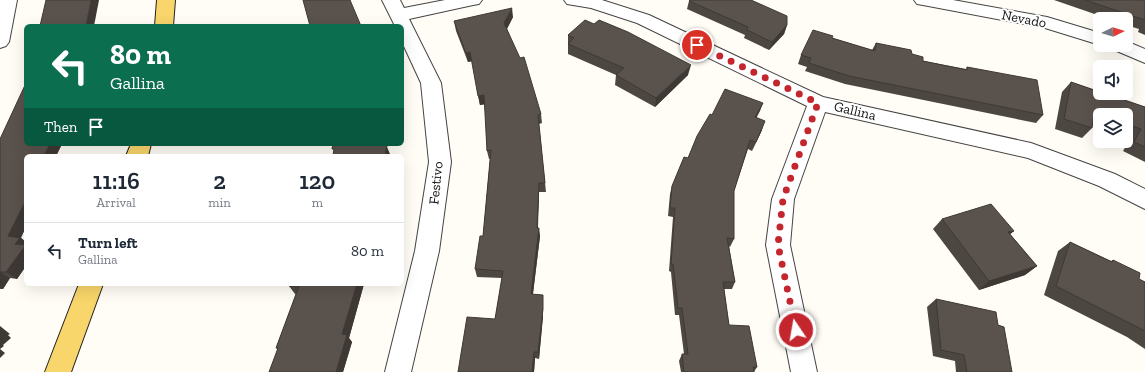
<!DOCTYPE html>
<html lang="en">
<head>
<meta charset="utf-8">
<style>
	body { margin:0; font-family:"Zilla Slab",serif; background:#f6f6f7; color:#1f2937; height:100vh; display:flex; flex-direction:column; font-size:15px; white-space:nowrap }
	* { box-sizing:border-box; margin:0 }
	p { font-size:13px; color:#747a83 }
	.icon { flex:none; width:22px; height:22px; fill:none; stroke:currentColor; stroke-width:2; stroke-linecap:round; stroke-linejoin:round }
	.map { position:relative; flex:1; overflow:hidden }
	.panel { position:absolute; left:24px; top:154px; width:380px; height:132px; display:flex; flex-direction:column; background:#fff; border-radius:6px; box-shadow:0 4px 16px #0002 }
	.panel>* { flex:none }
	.hud { position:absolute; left:24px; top:24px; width:380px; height:122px; border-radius:6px; box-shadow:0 4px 16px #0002; background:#0b6e4f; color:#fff; overflow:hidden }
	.needle { width:26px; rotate:85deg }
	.buttons { position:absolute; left:1093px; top:12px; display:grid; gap:8px }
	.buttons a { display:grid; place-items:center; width:40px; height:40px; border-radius:6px; background:#fff; box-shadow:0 4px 16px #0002; font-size:20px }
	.pin { position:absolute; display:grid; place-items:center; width:34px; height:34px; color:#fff; margin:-17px; border:2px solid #fff; border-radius:50%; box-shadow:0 1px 4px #0007 }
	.me { position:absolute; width:44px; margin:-22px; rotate:348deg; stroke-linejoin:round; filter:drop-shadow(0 0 3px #0008) }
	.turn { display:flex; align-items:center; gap:14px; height:84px; padding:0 20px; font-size:18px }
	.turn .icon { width:52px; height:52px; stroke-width:2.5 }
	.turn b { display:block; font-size:28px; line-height:34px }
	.then { display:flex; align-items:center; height:38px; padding:0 20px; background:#0003; gap:8px; font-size:15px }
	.eta { display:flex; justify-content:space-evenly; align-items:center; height:68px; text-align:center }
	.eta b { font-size:24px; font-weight:600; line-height:28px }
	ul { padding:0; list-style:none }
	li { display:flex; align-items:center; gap:12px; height:56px; padding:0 20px; border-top:1px solid #e0e1e3 }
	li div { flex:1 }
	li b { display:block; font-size:15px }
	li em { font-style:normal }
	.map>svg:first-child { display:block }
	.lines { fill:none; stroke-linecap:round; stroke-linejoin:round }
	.minor-casing { stroke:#444; stroke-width:2 }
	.major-casing { stroke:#222; stroke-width:2 }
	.minor { fill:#fff; fill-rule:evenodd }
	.major { fill:#f9d66b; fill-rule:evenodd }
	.wall { fill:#4d4742 }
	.shaded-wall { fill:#3f3936 }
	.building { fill:#5a524d; stroke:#3f3936 }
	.route { stroke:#c4262e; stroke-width:7; stroke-dasharray:0 12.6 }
	.labels { text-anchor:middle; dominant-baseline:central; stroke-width:4; stroke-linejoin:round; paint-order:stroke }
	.street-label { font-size:14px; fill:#111; stroke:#fff }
</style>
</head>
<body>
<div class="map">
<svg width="1145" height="372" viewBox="0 0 1145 372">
	<rect width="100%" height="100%" fill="#fffdf5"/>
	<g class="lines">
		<defs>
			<g id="minor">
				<path d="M0,0h17l-8,42 -3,4 -6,2z"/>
				<path d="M382,0h18l4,8 41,-8h37l-3,4 -6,1 -64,14 32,64 10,79 -12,89 -28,121h-26l30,-121 14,-89 -8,-79 -19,-41v-16h-7z"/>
				<path d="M564,0h38l47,15 174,82 208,46 84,31 30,15v20l-46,-23 -71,-28 -203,-46 -31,87 -4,46 27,127h-26l-25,-127 6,-46 35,-93 -170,-83 -46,-15 -24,-4z"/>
				<path d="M914,0h39l94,17 53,16v12l-55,-17 -122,-23 -6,-1z"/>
				<path d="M1126,41l19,8v14l-33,-14 -2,-4h16z"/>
			</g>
			<g id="major">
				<path d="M157,0h18l-2,26h-18z"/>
				<path d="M131,144h20l-3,12h-22z"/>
				<path d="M79,284h24l-32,88h-26z"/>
			</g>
		</defs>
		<use href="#minor" class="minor-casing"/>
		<use href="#major" class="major-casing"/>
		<use href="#minor" class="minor"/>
		<use href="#major" class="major"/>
	</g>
	<g class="wall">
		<path d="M1054,0h91v35l-7,-3 1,-3 -13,-4v-6h-17z"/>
		<path d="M689,1l98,24 -3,9 -15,16 -25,-12 1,-3 -58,-26z"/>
		<path d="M513,17l-6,12 34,85 1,9 -3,1 7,68h-7l-1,36 2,8 -7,58 10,8v14l-4,43 -4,-1 -1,14h-76l37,-53 7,-41 -25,-1 -2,-8 8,-33 7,-77h-1l-2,-8 -2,-47 -5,1 -8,-44 -4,1 -12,-31 -2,-10z"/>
		<path d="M568,35l120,40 -33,32 -40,-22 1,-10 -48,-21z"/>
		<path d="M832,38l40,12 4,-7 36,11 11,7 43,8 1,-2 76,48 -7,8 -191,-39 -40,-13 2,-4 -9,-3 3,-9z"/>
		<path d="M1071,82l74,25v55l-22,-11 7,-12 -4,-1v-23h-26v14l-8,-3v2l-10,10 -27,-9 7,-37z"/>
		<path d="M763,103l-7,15 6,12 -10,21 -4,-2 -14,42v48l-4,8 -1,-1 6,36 -3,7h-8l5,36 28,42 -3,5h-73l-2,-11 3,-7h2l-5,-39h-4l-4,-43 -2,-1 4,-54 -5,-1 2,-22 2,-8 40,-71z"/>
		<path d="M0,139l26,5h36l-6,12h-30l-5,82 5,4v24l-9,13 -7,-1 -7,11h-3z"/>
		<path d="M942,219l72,12 -4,3 27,32 -12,9 -46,15 -46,-61z"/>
		<path d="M1070,242l41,19 2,-1 26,19 6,3v67l-18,-12 -83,-42 14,-44z"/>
		<path d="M290,284h74l-15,54 3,4 -9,30h-74l9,-23 -2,-1 20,-54h-1l-6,-8z"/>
		<path d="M936,299l62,26 14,47h-56l-1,-11 -22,-5 -6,-49z"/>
	</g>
	<g class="shaded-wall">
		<path d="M91,0h8l-5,26h-8z"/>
		<path d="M512,8l1,9 -8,15 -1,-9z"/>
		<path d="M787,25l-3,9 -15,16 3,-8z"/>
		<path d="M470,52l2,9 -4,1 -2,-9z"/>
		<path d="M691,65l-3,10 -33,32 1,-9z"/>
		<path d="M484,95l2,9 -6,1 -2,-9z"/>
		<path d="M763,103l-3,8 -8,15 3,-9z"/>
		<path d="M765,121l-3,9 -10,21 4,-9z"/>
		<path d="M50,144h12l-6,12h-12z"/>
		<path d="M383,144h5l-1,3 3,7v2h-5z"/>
		<path d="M539,183v9l-2,44v-8z"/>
		<path d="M26,200v27l-5,11 5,4v24l-9,13 -11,-7 9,-28 -7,-8z"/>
		<path d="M539,228l1,8 -8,65 -1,-7z"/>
		<path d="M1014,231l-11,9 5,-8z"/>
		<path d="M1037,266l-12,9 -46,15 10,-9z"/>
		<path d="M0,272l10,6 -7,11 -3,-1z"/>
		<path d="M357,284h7l-15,54 3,4 -9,30h-7l6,-38z"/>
		<path d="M543,295v21l-4,43 -1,-7z"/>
		<path d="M0,326l10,8 -2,1 3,3 -8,7 1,1 -4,3 5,4 -5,5z"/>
		<path d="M534,352l1,6 -1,14h-2z"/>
	</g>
	<g class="building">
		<path d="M46,0h45l-5,26h-46z"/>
		<path d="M303,0h47l11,26h-51z"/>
		<path d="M690,0h61l36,16v9l-15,17 -25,-12 1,-3 -59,-26z"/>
		<path d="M1085,0h60v20z"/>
		<path d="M512,8l-8,15 16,35 4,-1 17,57 -3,1 7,68h-6l-2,45h2l-8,66 12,1v14l-5,43h-4l-2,20h-74l9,-55 28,2 8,-48 -28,-2 5,-33h3l8,-86 -4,1 -3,-56 -6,1 -8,-44 -4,1 -12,-32z"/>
		<path d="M585,20l9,4 5,-4 29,12 63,33 -35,33 -40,-23 8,-7 -56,-24 6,-6 -6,-3z"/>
		<path d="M813,30l20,6 -1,2 43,13 1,-8 35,7 1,4 11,3v4l44,9v-3l70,13 6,35 -194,-39 -40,-13 2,-5 -10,-3z"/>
		<path d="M1071,82l29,10v1h4l41,14v40l-11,-5 7,-13 -15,-5v-9h-26v1l-6,-2 -2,14 -28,-9z"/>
		<path d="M26,83v61h24l-6,12h-18v44l-18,36 12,2 -5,6 11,1 -20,27h-6v-133z"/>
		<path d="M725,89l38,14 -8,14 10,4 -9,21 -6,-2 -16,51v48l-7,-1 8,44h-12l6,43 20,1 8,41h-4l1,5h-70l-2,-18h6l-6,-46h-4l-5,-44h-2l4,-56h-5l2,-22 12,-29 4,1 9,-22 13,-22 2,1z"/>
		<path d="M333,144h50v1h4l-2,11h-52l1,-7h-2z"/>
		<path d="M991,204l23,27 -6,1 29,34 -48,15 -47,-62z"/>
		<path d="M1070,242l42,20 1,-2 27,13 -1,6 6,3v49l-89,-45z"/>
		<path d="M290,284h67l-15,50 5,1 -11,37h-67l9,-24h-2l23,-62h-10z"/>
		<path d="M936,299l60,13 2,13 6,2 8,45h-45l-3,-17 -23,-5z"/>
	</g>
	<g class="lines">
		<path class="route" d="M697,45l121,58 -35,96 -5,46 18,85"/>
	</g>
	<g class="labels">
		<g class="street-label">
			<text transform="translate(1024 19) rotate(11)">Nevado</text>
			<text transform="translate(855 111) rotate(13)">Gallina</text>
			<text transform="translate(436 183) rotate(-84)">Festivo</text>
		</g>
	</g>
</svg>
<div class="buttons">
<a><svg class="needle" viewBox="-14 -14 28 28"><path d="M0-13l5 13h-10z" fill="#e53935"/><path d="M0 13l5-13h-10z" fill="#747a83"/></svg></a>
<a><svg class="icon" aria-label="sound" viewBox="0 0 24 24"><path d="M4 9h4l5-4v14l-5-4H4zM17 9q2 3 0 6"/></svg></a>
<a><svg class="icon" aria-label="layers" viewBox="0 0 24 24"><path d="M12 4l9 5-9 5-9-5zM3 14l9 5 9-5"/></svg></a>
</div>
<div class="pin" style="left:697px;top:45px;background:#d93025"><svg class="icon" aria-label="arrive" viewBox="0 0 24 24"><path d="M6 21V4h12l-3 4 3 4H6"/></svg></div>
<svg class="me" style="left:796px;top:330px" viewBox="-20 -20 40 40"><circle r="17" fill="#c4262e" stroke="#fff" stroke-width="3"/><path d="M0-11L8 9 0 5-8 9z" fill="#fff"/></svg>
<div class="hud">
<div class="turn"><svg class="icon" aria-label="left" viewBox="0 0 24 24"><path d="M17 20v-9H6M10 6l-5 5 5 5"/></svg><div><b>80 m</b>Gallina</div></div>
<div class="then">Then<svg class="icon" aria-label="arrive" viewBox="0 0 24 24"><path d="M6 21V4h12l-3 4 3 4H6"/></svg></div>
</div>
<section class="panel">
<div class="eta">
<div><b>11:16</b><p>Arrival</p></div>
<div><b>2</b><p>min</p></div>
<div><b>120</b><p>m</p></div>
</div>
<ul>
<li><svg class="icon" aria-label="left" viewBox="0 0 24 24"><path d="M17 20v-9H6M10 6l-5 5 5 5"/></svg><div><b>Turn left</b><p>Gallina</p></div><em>80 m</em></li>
</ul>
</section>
</div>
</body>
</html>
